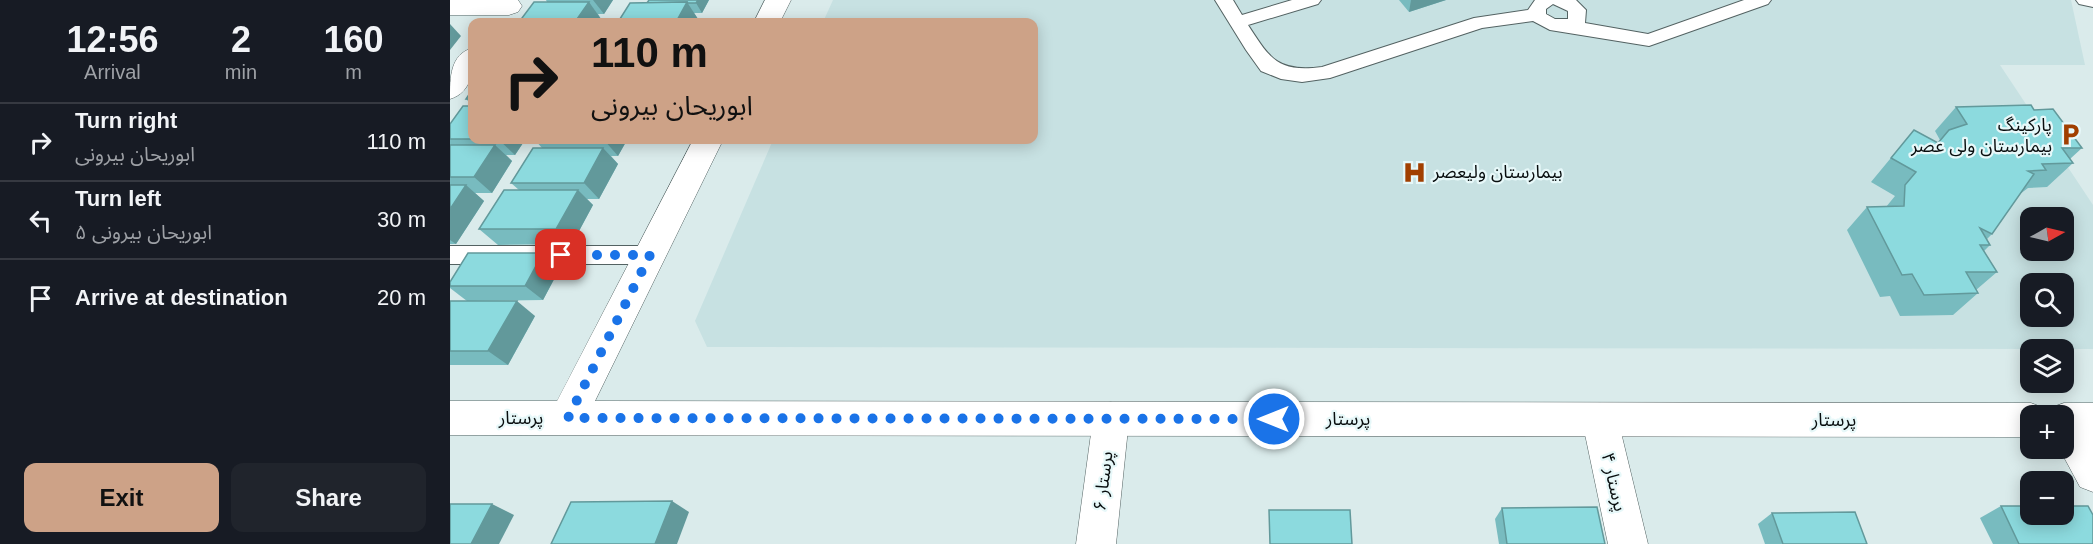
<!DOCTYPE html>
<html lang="en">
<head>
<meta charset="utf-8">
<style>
	body { margin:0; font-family:Helvetica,"Noto Sans Arabic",sans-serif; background:#20242c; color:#f1f3f6; height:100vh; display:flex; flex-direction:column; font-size:22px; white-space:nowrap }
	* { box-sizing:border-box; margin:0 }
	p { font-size:20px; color:#9ea1a6 }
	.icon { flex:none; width:33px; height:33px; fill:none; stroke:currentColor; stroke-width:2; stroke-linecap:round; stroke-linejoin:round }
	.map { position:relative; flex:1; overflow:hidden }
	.panel { display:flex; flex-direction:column; background:#171b24; width:450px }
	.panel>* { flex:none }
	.banner { position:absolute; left:18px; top:18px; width:570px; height:126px; border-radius:12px; box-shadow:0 3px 15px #0003; background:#cda287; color:#111; overflow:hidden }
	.needle { width:39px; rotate:82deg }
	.tools { position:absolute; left:1570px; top:207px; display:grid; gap:12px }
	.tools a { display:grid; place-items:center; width:54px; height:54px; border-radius:12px; background:#171b24; box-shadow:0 3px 15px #0003; font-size:30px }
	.pin { position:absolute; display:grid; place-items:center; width:51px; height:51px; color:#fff; margin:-26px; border-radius:12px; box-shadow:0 3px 9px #0006 }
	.me { position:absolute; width:66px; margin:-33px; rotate:270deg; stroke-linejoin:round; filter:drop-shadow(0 0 4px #0008) }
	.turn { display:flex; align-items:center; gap:21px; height:126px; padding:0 24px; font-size:27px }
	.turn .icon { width:78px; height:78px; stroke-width:2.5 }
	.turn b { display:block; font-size:42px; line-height:51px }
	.eta { display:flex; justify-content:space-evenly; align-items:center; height:102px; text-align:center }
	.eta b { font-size:36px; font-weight:600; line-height:42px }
	.cta { display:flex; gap:12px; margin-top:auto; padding:12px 24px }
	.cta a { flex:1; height:69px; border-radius:12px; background:#cda287; color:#111; font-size:24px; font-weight:600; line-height:69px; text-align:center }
	.cta a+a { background:#20242c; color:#f1f3f6 }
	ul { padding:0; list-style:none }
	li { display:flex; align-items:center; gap:18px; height:78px; padding:0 24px; border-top:2px solid #363941 }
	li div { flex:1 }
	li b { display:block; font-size:22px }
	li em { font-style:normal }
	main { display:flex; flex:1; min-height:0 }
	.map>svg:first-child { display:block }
	.built { fill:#c7e1e2; fill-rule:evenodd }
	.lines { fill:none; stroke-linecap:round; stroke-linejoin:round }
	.lane-casing { stroke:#536262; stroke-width:2 }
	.street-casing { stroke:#536262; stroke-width:1 }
	.secondary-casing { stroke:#536262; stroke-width:1 }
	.lane { fill:#fff; fill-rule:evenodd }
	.street { fill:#fff; fill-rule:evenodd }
	.secondary { fill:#fff; fill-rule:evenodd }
	.wall { fill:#78bbbf }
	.shaded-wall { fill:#62999b }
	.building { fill:#8cdade; stroke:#62999b; stroke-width:1.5 }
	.route { stroke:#1a73e8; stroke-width:10; stroke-dasharray:0 18 }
	.labels { text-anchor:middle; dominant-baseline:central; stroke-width:4.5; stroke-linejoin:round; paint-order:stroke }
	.poi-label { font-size:18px; fill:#080d0e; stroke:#e7f8f9; text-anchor:end }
	.street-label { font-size:18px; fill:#080d0e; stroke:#e7f8f9 }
</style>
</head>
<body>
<main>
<section class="panel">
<div class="eta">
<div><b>12:56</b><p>Arrival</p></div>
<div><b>2</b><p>min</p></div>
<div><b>160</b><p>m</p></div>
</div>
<ul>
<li><svg class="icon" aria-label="right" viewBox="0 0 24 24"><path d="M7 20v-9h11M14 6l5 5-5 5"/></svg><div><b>Turn right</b><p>ابوریحان بیرونی</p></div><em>110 m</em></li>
<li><svg class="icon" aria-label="left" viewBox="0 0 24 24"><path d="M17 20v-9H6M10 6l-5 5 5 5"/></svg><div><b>Turn left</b><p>ابوریحان بیرونی ۵</p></div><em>30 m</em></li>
<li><svg class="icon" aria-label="arrive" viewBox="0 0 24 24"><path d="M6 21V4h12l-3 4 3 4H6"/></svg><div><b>Arrive at destination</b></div><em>20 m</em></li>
</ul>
<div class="cta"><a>Exit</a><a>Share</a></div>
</section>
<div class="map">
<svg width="1643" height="544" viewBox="0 0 1643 544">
	<rect width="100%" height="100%" fill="#daebeb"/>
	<path class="built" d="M383,0h1238l14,65h-85l93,140v144l-1386,-2 -12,-26 78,-181h261v-118h-211zM1581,218h33v32h-33zM1581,284h33v32h-33z"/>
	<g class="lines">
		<defs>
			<g id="lane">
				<path d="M765,0h18l9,15 50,-15h29l-3,4 -70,21c22,34 30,48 74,42l152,-49 54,-8 7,-10h41l10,10 -1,13 63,11 96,-34h27l-3,4 -119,42 -99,-16 -17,-9 -51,7 -152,50 -28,4 -21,-3 -20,-8 -15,-21zM1103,4l15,7v8h-13l-9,-5v-5z"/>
				<path d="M1626,0h17v7l-14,-3z"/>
				<path d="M0,246h200l8,3 3,6 -3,6 -8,3h-200z"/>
			</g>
			<g id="street">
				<path d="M0,0h68l4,6 -4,6 -9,3h-59z"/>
				<path d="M22,48c2,20 1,44 -22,51 0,-22 0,-44 22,-51z"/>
				<path d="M661,402l13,5 5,12 -13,125h-40l17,-125 5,-12z"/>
				<path d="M1150,403l13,5 5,12 30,124h-40l-26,-124 5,-12z"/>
				<path d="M1614,404l13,5 16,28v55l-13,-5 -21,-39h5v-32h-16l3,-7z"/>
			</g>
			<g id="secondary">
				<path d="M315,0h26l-11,22h-26z"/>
				<path d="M243,140h30l-128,261 1436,2 13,5 3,8h-16v21l-1581,-2v-34h107z"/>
				<path d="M1614,403h29v34h-29v-21h-16l3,-8z"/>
			</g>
		</defs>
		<use href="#lane" class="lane-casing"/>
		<use href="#street" class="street-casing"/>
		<use href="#secondary" class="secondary-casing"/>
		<use href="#lane" class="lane"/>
		<use href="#street" class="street"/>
		<use href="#secondary" class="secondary"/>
	</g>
	<g class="wall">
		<path d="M96,0h67l-9,14h-6l3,5 -54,-17z"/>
		<path d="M259,0l-7,13h-8l4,6 -68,-16z"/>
		<path d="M949,0h47l-37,12z"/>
		<path d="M22,90v15l-6,-6z"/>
		<path d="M22,106v34h53l-10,15h-9l6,6 -20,32h-17l9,8 -28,43h-6v-120z"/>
		<path d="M1506,107l78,3 48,38 -12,11 3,4 -26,24 -19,1 -8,6 -28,40 -5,5 3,6 -6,6 13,21 -21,18 2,3 -25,22 -53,1 -10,-20 -10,1 -33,-67 20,-23h19l9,-11 -24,-14 43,-52 24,13 2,-3 -5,-9z"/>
		<path d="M85,140h92l-9,16h-7l7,8 -19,35h-12l6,6 -21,39 -74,1 -19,-16 40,-39 -8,-7 31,-35z"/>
		<path d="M93,253l17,15 -17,32 -76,1 -17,-13v-6z"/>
		<path d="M0,301l85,15 -27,49h-58z"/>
		<path d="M1551,506l92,38h-100l-13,-26z"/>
		<path d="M1052,508l103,36h-106l-4,-25z"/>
		<path d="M1322,513l95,31h-102l-7,-20z"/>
	</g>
	<g class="shaded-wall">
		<path d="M143,0h20l-9,14z"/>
		<path d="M248,0h11l-7,13 -6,-10z"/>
		<path d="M961,0h35l-37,12z"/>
		<path d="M139,2l12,17 -2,3h-24z"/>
		<path d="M237,2l11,17 -1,3h-21z"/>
		<path d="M0,24l11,12 -11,14z"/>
		<path d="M49,140h26l-10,15z"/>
		<path d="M154,140h23l-9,16z"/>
		<path d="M45,145l17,16 -20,32 -18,-16z"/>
		<path d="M153,148l15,16 -19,35 -15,-16z"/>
		<path d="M16,185l18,16 -28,43 -6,-4v-31z"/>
		<path d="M128,190l15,15 -21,39 -16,-15z"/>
		<path d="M93,253l17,15 -17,32 -18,-14z"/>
		<path d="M67,301l18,15 -27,49 -20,-14z"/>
		<path d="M222,501l17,11 -12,32h-22z"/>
		<path d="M42,504l22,11 -15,29h-28z"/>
	</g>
	<g class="building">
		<path d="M199,0h49l-2,3h-8l-1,-1 -40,1z"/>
		<path d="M84,2h55l-14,20h-56z"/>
		<path d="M237,2l-11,20h-58l12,-19z"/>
		<path d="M22,90v9h-6z"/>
		<path d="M1581,105l3,5 19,-1 29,39h-20l11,15 -31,1 4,6 -18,1 6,3 -42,60 -12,-6 10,17h-10l17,27h-31l12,21 -54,2 -12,-21 -10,1 -35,-68 37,-1 1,-21 11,-13 -25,-14 23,-28 24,13 11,-13 18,-6 -11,-17z"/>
		<path d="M13,106h9v33h-22v-15z"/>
		<path d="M0,145h45l-21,32h-24z"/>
		<path d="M83,148h70l-19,35h-73z"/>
		<path d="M0,185h16l-16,24z"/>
		<path d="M54,190h74l-22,39h-77z"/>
		<path d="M18,253h75l-18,33h-75v-4z"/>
		<path d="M0,301h67l-29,50h-38z"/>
		<path d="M222,501l-17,43h-104l20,-42z"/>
		<path d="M0,504h42l-21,40h-21z"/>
		<path d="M1551,506h30v8h33v-8h24l5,9v29h-74z"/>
		<path d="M1147,507l8,37h-98l-5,-36z"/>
		<path d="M819,510h81l2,34h-82z"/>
		<path d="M1405,512l12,32h-84l-11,-31z"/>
	</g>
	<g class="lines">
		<path class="route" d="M111,255h89l-82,163 706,1"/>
	</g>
	<defs>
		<symbol id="parking-bare" viewBox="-9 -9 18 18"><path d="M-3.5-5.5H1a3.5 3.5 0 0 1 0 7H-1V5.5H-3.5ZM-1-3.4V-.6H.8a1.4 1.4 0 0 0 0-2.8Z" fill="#a13f00" stroke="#e7f8f9" stroke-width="2.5" paint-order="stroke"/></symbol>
		<symbol id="hospital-bare" viewBox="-9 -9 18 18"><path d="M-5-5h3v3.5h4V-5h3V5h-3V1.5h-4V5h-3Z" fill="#a13f00" stroke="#e7f8f9" stroke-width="2.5" paint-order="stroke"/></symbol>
	</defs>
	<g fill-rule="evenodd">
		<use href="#parking-bare" x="1604" y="118" width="33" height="33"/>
		<use href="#hospital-bare" x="948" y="156" width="33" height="33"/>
	</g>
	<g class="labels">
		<g class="poi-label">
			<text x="1602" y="125">پارکینگ<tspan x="1602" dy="21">بیمارستان ولی عصر</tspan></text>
			<text x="983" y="172" text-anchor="start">بیمارستان ولیعصر</text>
		</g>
		<g class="street-label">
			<text x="71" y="418">پرستار</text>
			<text x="898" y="419">پرستار</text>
			<text x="1384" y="420">پرستار</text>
			<text transform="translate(653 481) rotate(-83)">پرستار ۶</text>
			<text transform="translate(1164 482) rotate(77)">پرستار ۴</text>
		</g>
	</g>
</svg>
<div class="tools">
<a><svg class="needle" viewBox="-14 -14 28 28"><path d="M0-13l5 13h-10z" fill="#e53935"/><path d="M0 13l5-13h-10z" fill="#9ea1a6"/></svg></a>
<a><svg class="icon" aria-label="search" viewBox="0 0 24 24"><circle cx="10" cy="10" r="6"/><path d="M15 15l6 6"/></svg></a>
<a><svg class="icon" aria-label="layers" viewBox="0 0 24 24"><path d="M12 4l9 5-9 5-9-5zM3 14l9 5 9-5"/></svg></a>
<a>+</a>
<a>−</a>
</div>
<div class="pin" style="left:111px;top:255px;background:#d93025"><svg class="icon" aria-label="arrive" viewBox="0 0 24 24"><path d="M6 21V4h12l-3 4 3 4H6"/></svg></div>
<svg class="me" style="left:824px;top:419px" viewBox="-20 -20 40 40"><circle r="17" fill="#1a73e8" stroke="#fff" stroke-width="3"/><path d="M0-11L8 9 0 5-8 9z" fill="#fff"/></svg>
<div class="banner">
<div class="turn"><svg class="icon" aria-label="right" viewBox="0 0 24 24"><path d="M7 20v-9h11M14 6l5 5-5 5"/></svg><div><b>110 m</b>ابوریحان بیرونی</div></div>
</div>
</div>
</main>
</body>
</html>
